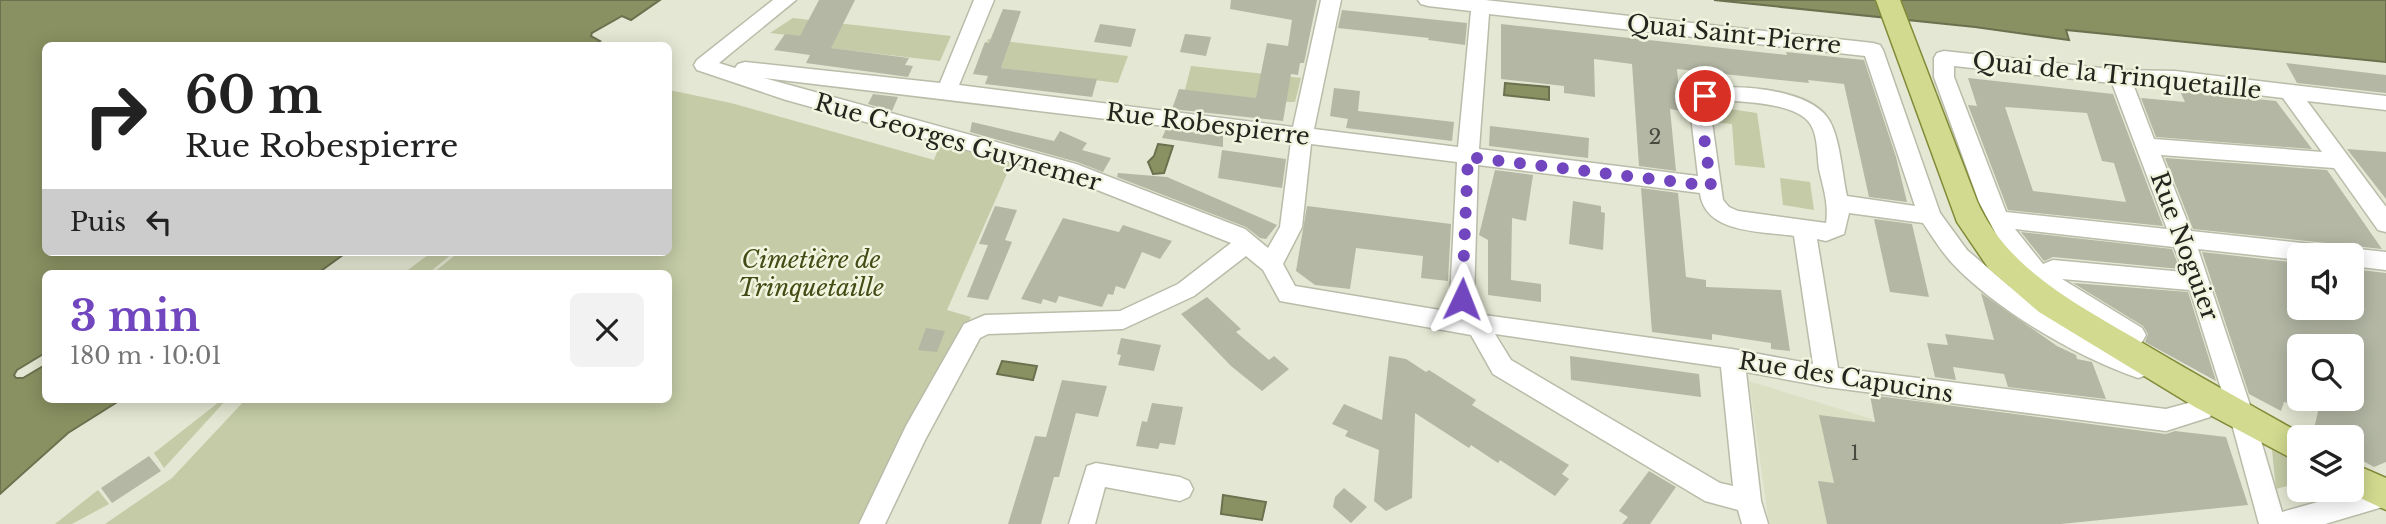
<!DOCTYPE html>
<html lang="fr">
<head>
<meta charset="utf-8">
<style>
	body { margin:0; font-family:"Libre Baskerville",serif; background:#f2f2f2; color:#222; height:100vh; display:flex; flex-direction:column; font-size:26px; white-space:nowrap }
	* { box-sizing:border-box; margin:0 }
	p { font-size:23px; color:#767676 }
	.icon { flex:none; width:38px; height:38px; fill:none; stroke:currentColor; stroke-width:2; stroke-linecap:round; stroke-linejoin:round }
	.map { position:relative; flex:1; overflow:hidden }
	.panel { position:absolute; left:42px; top:270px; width:630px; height:133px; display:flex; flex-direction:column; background:#fff; border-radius:10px; box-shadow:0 4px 18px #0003 }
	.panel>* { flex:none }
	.guide { position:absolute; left:42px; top:42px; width:630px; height:214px; border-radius:10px; box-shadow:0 4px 18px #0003; background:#fff; color:#222; overflow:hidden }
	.buttons { position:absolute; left:2287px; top:243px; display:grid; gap:14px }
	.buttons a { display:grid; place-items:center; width:77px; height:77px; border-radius:10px; background:#fff; box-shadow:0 4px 18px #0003; font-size:35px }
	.pin { position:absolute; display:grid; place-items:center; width:60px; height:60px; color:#fff; margin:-30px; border:4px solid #fff; border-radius:50%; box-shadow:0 2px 7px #0007 }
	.me { position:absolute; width:77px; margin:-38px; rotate:2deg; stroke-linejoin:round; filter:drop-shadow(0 0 5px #0008) }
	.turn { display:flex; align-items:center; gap:24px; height:147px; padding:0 28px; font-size:32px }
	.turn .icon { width:91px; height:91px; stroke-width:2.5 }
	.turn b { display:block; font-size:49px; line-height:60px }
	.then { display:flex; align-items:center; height:66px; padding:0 28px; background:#0003; gap:14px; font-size:26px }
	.round { display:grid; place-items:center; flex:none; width:74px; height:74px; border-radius:10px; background:#f2f2f2 }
	.head { display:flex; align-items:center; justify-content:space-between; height:119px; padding:0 28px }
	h1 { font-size:42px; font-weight:700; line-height:52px; color:#7146bf }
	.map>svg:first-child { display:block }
	.built { fill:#dbe0c4 }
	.green { fill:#c4cba6 }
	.water { fill:#899162; stroke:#6b714e; stroke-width:2 }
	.building { fill:#b3b7a4; fill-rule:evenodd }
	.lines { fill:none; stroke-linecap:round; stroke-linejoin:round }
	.minor-casing { stroke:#b9bca9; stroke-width:3 }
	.major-casing { stroke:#818b37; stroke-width:3 }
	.minor { fill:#fff; fill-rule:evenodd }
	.major { fill:#d1da8f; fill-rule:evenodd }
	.route { stroke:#7146bf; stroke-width:12; stroke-dasharray:0 21.6 }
	.labels { text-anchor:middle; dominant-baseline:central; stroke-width:5; stroke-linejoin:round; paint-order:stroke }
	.number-label { font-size:21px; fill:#484a40 }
	.street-label { font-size:24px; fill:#24251e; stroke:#f1f5e0 }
	.park-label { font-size:24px; font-style:italic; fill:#454b14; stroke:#f1f5e0 }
</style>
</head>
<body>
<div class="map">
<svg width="2386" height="524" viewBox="0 0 2386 524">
	<rect width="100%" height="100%" fill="#e4e7d3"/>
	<path class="built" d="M1749,381l123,38 27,105h-130z"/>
	<g class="green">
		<path d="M793,18l158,18 -11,25 -119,-14 4,-8 -55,-6z"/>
		<path d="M988,39l140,17 -10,27 -117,-15 8,-23 -22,-3z"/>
		<path d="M1191,66l110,12 -6,24h-9l-101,-12z"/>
		<path d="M669,90l62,13 203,57 7,-19 72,19 -66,150 24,7 -105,207h-761l67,-46 74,-79h422v-126h-235l26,-21h209z"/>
		<path d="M1723,108l34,5 8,55 -30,-3 -3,-41 -22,-2 1,-8 13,1z"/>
		<path d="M1780,178l30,4 4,28 -31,-5z"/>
		<path d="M432,252h22l-25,21h-25z"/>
		<path d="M223,399h4l-63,69 -10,-15z"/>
		<path d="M2272,450l27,14v19l-23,6z"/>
		<path d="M98,490l11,14 -37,20h-17z"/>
	</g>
	<g class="water">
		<path d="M0,0h660l-29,20 -9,-4 -30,17 -1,3 9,5 -7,4 -547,1v206h301l-29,21h-272l-1,80 -28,17 -3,5 2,3h7l22,-13 1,34h76l-54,34 -68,61z"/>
		<path d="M1714,0h672v62l-320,-32 3,10 -94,-13z"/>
		<path d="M1505,83l44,4v13l-45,-5z"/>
		<path d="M1158,144l15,2 -9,27 -11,1 -5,-12 6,-6z"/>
		<path d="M1002,361l35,5 -4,14 -36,-6z"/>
		<path d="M1223,495l43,7 -4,18 -41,-6z"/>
	</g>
	<g class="building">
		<path d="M819,0h36l-24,48 78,10 -4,7 8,1 -5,11 -102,-14 4,-8 -36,-5 11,-16 15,2z"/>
		<path d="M1231,0h86l-13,63h-4l-2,12 -7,-1 -8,47 -111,-12 7,-20 77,9 11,-55 21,3 4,-26 -62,-11z"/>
		<path d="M1003,9l18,2 -20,57 96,11 -5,18 -107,-13 3,-8 -15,-2 12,-32 4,1z"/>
		<path d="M1342,10l125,13 -2,22 -37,-5 1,-2 -91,-10z"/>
		<path d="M1100,24l36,5 -5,18 -37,-5z"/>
		<path d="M1501,24l286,31 -1,-3 78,8 32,97 11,45 -38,-5 -25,-113 -36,-4 1,3 -132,-14 4,42 -11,-2 6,62 -37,-5 -7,-102 -38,-5 1,38 -31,-4v-7l-63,-7z"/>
		<path d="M1185,34l26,3 -5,19 -26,-4z"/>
		<path d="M2286,63l100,12v18l-89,-10z"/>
		<path d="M1968,78l145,16 50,132 -155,-16 -40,-105 9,1zM2005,107l82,6 15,48 12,2 12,39 -93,-11z"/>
		<path d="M1334,88l26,3 -2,20 96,11 -2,19 -106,-13 2,-9 -18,-3z"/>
		<path d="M2180,91l96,10 36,48 -156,-12 -15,-39 44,4z"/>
		<path d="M873,94l25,3 -6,14 -24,-7z"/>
		<path d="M972,122l82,19 6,-10 27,12 -5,7 29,8 -8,14 -26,-10 -107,-30z"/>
		<path d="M1490,126l99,12 -1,20 -99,-12z"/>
		<path d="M1166,129l57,7v11l-61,-9z"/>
		<path d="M2347,149l39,3v47z"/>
		<path d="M1222,150l64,9 -4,29 -64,-10z"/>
		<path d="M2165,158l162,12 55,79 -189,-20z"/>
		<path d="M1495,170l38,5 -7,46 -14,-3 -1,62 30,4v18l-53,-7v-55l-9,-5z"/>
		<path d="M1118,173l49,4 110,48 -11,14 -6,-1 -14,-11 -129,-50z"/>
		<path d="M1641,188l37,5 8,84 20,3v7l75,3 9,61 -19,-2v-6l-59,-9v6l-60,-8z"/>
		<path d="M1573,201l28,5v6l4,1 -2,37 -34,-6z"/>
		<path d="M995,206l22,4 -12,30 7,2 -24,58 -21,-3 21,-52 -9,-1z"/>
		<path d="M1307,206l144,18 -3,57 -27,-3 2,-22 -67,-8 -6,41 -35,-4 -19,-14z"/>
		<path d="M1063,218l56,14 4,-7 49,16 -12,18 -18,-7 -17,37 -9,-3 -3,9 -5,-1 -6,13 -43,-11 -3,7 -13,-4 -2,5 -20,-5z"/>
		<path d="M1874,219l38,5 17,73 -39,-5z"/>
		<path d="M2021,232l151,17 8,20 -127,-12 -9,4z"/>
		<path d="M2202,252l98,11v45l52,1v-40l34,4v189l-12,5 -22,-12v-17h-32l-7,-5 8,-34h31v-53h-63l11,22v37l-16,-3 -3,9 -32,-17z"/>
		<path d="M2073,283l115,9 28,89 -71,-39 3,-8 -5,-8z"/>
		<path d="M1981,293l76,53 19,9 1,4 15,3 14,37 -98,-12 -4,-13 -51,-7 3,13 -21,-3 -8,-34 21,2 -3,-11 49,6z"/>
		<path d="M1207,297l34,32 -5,3 33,28 5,-4 15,13 -27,22 -31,-25 -50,-52z"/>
		<path d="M926,328l19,3 -8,21 -19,-2z"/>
		<path d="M1121,338l40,7 -7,26 -36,-6 3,-10 -4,-1z"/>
		<path d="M1389,356l17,3 20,13 3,-2 47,30 -4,5 97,60 -7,9 7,5 -14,17 -55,-36 -2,3 -27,-18 -2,3 -54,-35 -3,85 -26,13 -12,-10 5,-51 -34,-14 3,-5 -16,-7 12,-20 38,16z"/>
		<path d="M1570,356l129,18 2,23 -130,-17z"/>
		<path d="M1062,380l45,6 -9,31 -22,-4 -17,64h-5l-13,47h-33l27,-88 11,1z"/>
		<path d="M1870,395l296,39 9,-3 51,6 22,68 -187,19h-234l-9,-43 16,2 -15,-68 56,7z"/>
		<path d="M1152,403l31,4 -8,38 -15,-2 -2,6 -22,-3 6,-25 5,1z"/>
		<path d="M149,456l12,15 -49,32 -11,-15z"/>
		<path d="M1649,471l27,16 -26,37h-28l6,-7 -9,-6z"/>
		<path d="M1344,488l23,19 -16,16 -18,-16 2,-10z"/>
	</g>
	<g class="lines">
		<defs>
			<g id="minor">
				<path d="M773,0h23l-77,63 16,5 3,-4 7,-2 195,21 34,-83h20l-35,85 334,42 28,-127h20l-27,129 144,18 13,-136 -43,-5 -7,-2 -3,-4h67l388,43 7,2 3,5 57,163 27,37 41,35 68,44 71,32 3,7 -3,7 -9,3c-61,-21 -142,-68 -186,-115 -11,-12 -20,-27 -29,-40l-74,-10 -5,21 -18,7 -9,-2 21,129 328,41 26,-7 -9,-4 -3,-7 3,-7 9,-3 23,9 3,7 -8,20 -44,14 -339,-44 -81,-15 15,129 7,23h-26l-4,-14 -33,-9 -212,-127 -22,-39 -191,-34 -17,-31 -17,-14 -52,40 -71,33 -135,5 -8,4 -55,102 -40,84h-26l47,-98 58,-102 21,-9 135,-4 58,-27 53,-41 -169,-67 -276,-76 -89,-30 -3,-5 3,-5zM1489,14l376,42 50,150 -68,-10c-5,-22 -7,-62 -20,-79 -21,-29 -98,-35 -129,-26l-8,17 8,68 -219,-27zM764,78l527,63 -11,86 -12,21 -23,-19 -169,-65zM1718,100c25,2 79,2 93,25 7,12 6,30 8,44 4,18 10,35 7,54l-88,-12 -9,-4 -6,-7 -13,-92 3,-7zM1311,144l146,18 -7,137 8,14 -163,-27 -12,-22 19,-37zM1478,165l222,28c5,41 62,38 94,43l19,128 -81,-15 -248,-34 -10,-17zM1495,334l226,33 12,119 -13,-3 -209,-123z"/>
				<path d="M1944,51l176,19 55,1 211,25v14l-79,-9 79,106v25l-8,-2 -44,-62 -173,-13 30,76 195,21v18l-34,-4v-10h-52v4l-102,-11 56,168 28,95 103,-29 1,23 -61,18h-66l-29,-107 -40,-127 -128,-11 80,49 4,7 -4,7 -8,3 -90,-55 -25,-21 -13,-16 -27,-51 -45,-125v-19l3,-5zM1954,66l158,17 55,146 -161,-17 -52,-135zM2133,84l42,1 108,13 39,54 -168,-13zM2015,229l159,18 10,25 -131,-12 -10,4z"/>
				<path d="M1096,463l84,14 9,4 4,8 -4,8 -9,4 -75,-14 -10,37h-26l18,-58z"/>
			</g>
			<g id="major">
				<path d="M1876,0h24l77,201c31,71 106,106 169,144 54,32 108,62 163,93h-9v25l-105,-56 -156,-95 -50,-43 -32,-47z"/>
				<path d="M2352,463l34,15v32l-43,-20h9z"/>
			</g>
		</defs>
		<use href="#minor" class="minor-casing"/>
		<use href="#major" class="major-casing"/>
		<use href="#minor" class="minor"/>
		<use href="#major" class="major"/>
	</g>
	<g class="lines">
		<path class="route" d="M1462,299l6,-142 243,29 -11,-78 5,-12"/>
	</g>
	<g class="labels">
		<g class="number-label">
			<text x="1655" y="137">2</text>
			<text x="1855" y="453">1</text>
		</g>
		<g class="street-label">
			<text transform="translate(1734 34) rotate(6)">Quai Saint-Pierre</text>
			<text transform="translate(2117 75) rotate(6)">Quai de la Trinquetaille</text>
			<text transform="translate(1208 124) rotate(7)">Rue Robespierre</text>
			<text transform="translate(958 142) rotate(16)">Rue Georges Guynemer</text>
			<text transform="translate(2185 246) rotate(70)">Rue Noguier</text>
			<text transform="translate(1846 377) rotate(9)">Rue des Capucins</text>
		</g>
		<g class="park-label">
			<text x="811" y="259">Cimetière de<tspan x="811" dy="28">Trinquetaille</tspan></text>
		</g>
	</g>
</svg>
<div class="buttons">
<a><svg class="icon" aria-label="sound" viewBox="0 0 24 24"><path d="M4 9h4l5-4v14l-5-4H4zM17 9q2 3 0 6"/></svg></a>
<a><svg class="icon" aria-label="search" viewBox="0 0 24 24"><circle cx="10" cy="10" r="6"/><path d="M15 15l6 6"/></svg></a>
<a><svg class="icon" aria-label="layers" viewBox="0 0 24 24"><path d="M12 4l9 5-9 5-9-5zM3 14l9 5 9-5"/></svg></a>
</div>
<div class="pin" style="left:1705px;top:96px;background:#d93025"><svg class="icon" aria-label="arrive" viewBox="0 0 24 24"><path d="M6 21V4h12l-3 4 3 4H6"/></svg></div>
<svg class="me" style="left:1462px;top:299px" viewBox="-20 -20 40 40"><path d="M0-17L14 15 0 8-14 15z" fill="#7146bf" stroke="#fff" stroke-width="4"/></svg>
<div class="guide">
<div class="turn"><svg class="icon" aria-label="right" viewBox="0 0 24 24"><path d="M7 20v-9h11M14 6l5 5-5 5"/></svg><div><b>60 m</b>Rue Robespierre</div></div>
<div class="then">Puis<svg class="icon" aria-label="left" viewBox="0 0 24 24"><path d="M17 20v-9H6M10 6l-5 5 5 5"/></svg></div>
</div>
<section class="panel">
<div class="head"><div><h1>3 min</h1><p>180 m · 10:01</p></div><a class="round"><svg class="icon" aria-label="close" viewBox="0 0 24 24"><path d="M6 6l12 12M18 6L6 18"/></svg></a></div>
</section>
</div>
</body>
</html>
